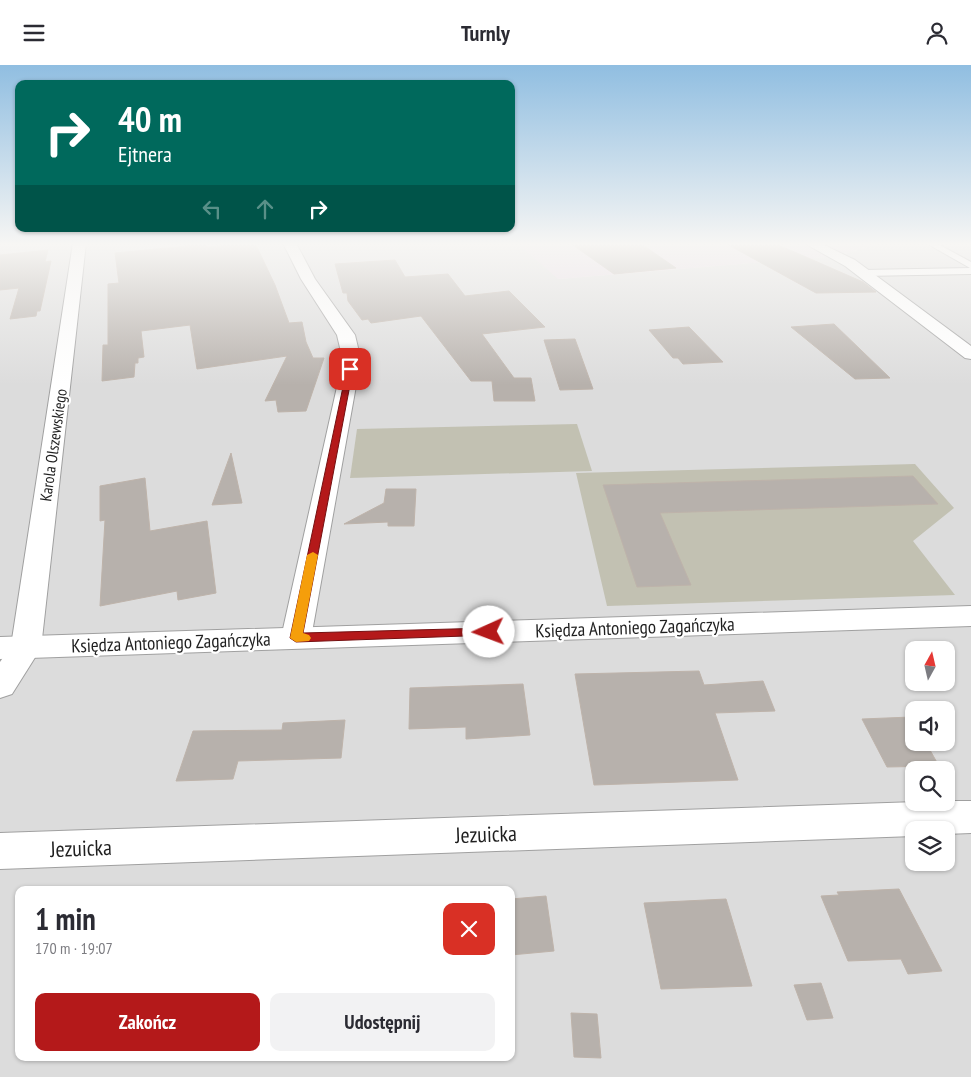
<!DOCTYPE html>
<html lang="pl">
<head>
<meta charset="utf-8">
<style>
	body { margin:0; font-family:"PT Sans Narrow",sans-serif; background:#f2f2f3; color:#2b2b33; height:100vh; display:flex; flex-direction:column; font-size:19px; white-space:nowrap }
	* { box-sizing:border-box; margin:0 }
	p { font-size:16px; color:#7c7c81 }
	.icon { flex:none; width:28px; height:28px; fill:none; stroke:currentColor; stroke-width:2; stroke-linecap:round; stroke-linejoin:round }
	.map { position:relative; flex:1; overflow:hidden }
	.side { position:absolute; left:15px; top:821px; width:500px; height:175px; display:flex; flex-direction:column; background:#fff; border-radius:10px; box-shadow:0 1px 4px #0004 }
	.side>* { flex:none }
	.top-card { position:absolute; left:15px; top:15px; width:500px; height:152px; border-radius:10px; box-shadow:0 1px 4px #0004; background:#00695c; color:#fff; overflow:hidden }
	.needle { width:32px; rotate:8deg }
	.fabs { position:absolute; left:905px; top:576px; display:grid; gap:10px }
	.fabs a { display:grid; place-items:center; width:50px; height:50px; border-radius:10px; background:#fff; box-shadow:0 1px 4px #0004; font-size:25px }
	.pin { position:absolute; display:grid; place-items:center; width:42px; height:42px; color:#fff; margin:-21px; border-radius:10px; box-shadow:0 2px 8px #0006 }
	.me { position:absolute; width:55px; margin:-28px; rotate:268deg; stroke-linejoin:round; filter:drop-shadow(0 0 4px #0008) }
	.turn { display:flex; align-items:center; gap:18px; height:105px; padding:0 20px; font-size:22px }
	.turn .icon { width:65px; height:65px; stroke-width:2.5 }
	.turn b { display:block; font-size:35px; line-height:42px }
	.lanes { display:flex; align-items:center; height:48px; padding:0 20px; background:#0003; justify-content:center; gap:25px; direction:ltr }
	.lanes .off { opacity:.35 }
	.round { display:grid; place-items:center; flex:none; width:52px; height:52px; border-radius:10px; background:#f2f2f3 }
	.summary { display:flex; align-items:center; justify-content:space-between; height:85px; padding:0 20px }
	h1 { font-size:30px; font-weight:700; line-height:38px }
	.primary-button { display:flex; gap:10px; margin-top:auto; padding:10px 20px }
	.primary-button a { flex:1; height:58px; border-radius:10px; background:#b4191a; color:#fff; font-size:20px; font-weight:700; line-height:58px; text-align:center }
	.primary-button a+a { background:#f2f2f3; color:#2b2b33 }
	header { display:flex; justify-content:space-between; align-items:center; height:65px; padding:0 20px; background:#fff; font-size:22px; font-weight:700 }
	.map>svg:first-child { display:block }
	.residential { fill:#dcdcdc; fill-rule:evenodd }
	.industrial { fill:#e6d9e4 }
	.construction { fill:#c2c1b2 }
	.building { fill:#b7b1ac; stroke:#beb3aa }
	.lines { fill:none; stroke-linecap:round; stroke-linejoin:round }
	.service-casing { stroke:#a0a0a0; stroke-width:2 }
	.minor-casing { stroke:#a0a0a0; stroke-width:2 }
	.tertiary-casing { stroke:#a0a0a0; stroke-width:2 }
	.service { fill:#fff; fill-rule:evenodd }
	.minor { fill:#fff; fill-rule:evenodd }
	.tertiary { fill:#fff; fill-rule:evenodd }
	.route { fill:#b4191a; stroke:#751011 }
	.slow { fill:#f59e0b }
	.labels { text-anchor:middle; dominant-baseline:central; stroke-width:4.5; stroke-linejoin:round; paint-order:stroke }
	.far-street-label { font-size:16px; fill:#1f1f1f; stroke:#fff }
	.street-label { font-size:19px; fill:#1f1f1f; stroke:#fff }
	.near-street-label { font-size:22px; fill:#1f1f1f; stroke:#fff }
</style>
</head>
<body>
<header><svg class="icon" aria-label="menu" viewBox="0 0 24 24"><path d="M4 6h16M4 12h16M4 18h16"/></svg>Turnly<svg class="icon" aria-label="person" viewBox="0 0 24 24"><circle cx="12" cy="8" r="4"/><path d="M4 21q1-7 8-7t8 7"/></svg></header>
<div class="map">
<svg width="971" height="1012" viewBox="0 0 971 1012">
	<rect width="100%" height="100%" fill="#eeebe6"/>
	<path class="residential" d="M0,178h517l42,36 279,-23 42,-13h91v834h-971zM914,585h32v33h-32zM914,645h32v33h-32zM914,705h32v33h-32zM914,765h32v33h-32zM19,825h492v167h-492z"/>
	<path class="industrial" d="M517,178h360l-39,13 -280,23z"/>
	<g class="construction">
		<path d="M577,359l15,47 -242,7 7,-49z"/>
		<path d="M915,399l39,44 -41,33 42,54 -348,11 -31,-133z"/>
	</g>
	<g class="building">
		<path d="M255,178l20,42 14,38 13,-1 4,20 7,16h11l-18,53 -28,1 -2,-12 -11,1 22,-45 -90,13 -7,-44 -49,6 3,26 -6,1v5h-3l-1,14 -32,4 1,-36h5v-61l11,-1 -4,-30 92,-9v3z"/>
		<path d="M570,178h70l36,25 -62,6z"/>
		<path d="M725,178h49l89,39 13,10 -60,1z"/>
		<path d="M48,185l-3,12 6,-1 -11,50h-3l-1,5 -26,3 9,-31 -19,2v-35z"/>
		<path d="M395,195l10,17 43,-3 17,22 44,-5 36,36 -63,7 32,44h17l4,23h-41l-2,-20h-21l-50,-65 -50,7 -3,-4 -6,1 -14,-19 -1,-8h-4l-8,-29z"/>
		<path d="M834,259l56,54 -35,1 -64,-52z"/>
		<path d="M689,262l34,35 -40,2 -5,-6h-5l-24,-28z"/>
		<path d="M575,274l18,50 -33,1 -16,-50z"/>
		<path d="M231,388l11,50 -30,2z"/>
		<path d="M913,411l25,28 -278,9 31,72 -54,2 -34,-102z"/>
		<path d="M145,413l5,53 57,-10 9,72 -38,7 -1,-9 -77,15 5,-86 -5,1v-35z"/>
		<path d="M386,424h30l-2,37h-26v-4l-44,2 40,-21z"/>
		<path d="M699,606l5,14 59,-4 12,30 -60,2 23,67 -144,5 -19,-111z"/>
		<path d="M523,619l7,51 -64,4v-12l-57,2 1,-41z"/>
		<path d="M911,652l3,5v21h12l13,23 -52,1 -25,-48z"/>
		<path d="M345,655l-4,38 -103,3 -5,18 -57,2 17,-50 89,-1 1,-7z"/>
		<path d="M899,824l43,82 -34,3 -7,-15 -53,2 -27,-65 18,-1 -2,-3z"/>
		<path d="M546,831l8,55 -43,4v-56z"/>
		<path d="M726,834l26,87 -91,3 -17,-86z"/>
		<path d="M821,918l12,35 -26,2 -13,-35z"/>
		<path d="M571,948l26,1 4,44 -27,-1z"/>
	</g>
	<g class="lines">
		<defs>
			<path id="service" d="M926,178h10l35,19v12l-108,2 -5,-3 5,-3 107,-2z"/>
			<g id="minor">
				<path d="M73,178h13l-45,405 -29,46 -12,4v-36l11,-16z"/>
				<path d="M283,178h13l19,36 40,56 4,17v17l-48,269 -4,7 -11,3 -11,-3 -4,-7 60,-269v-17l-4,-17 -36,-56z"/>
				<path d="M804,178h16l35,17 116,86v13l-6,-1 -120,-92z"/>
				<path d="M946,736h25v32l-25,1v-4h-32v6l-914,33v-36z"/>
			</g>
			<path id="tertiary" d="M971,541v20l-971,33v-22z"/>
		</defs>
		<use href="#service" class="service-casing"/>
		<use href="#minor" class="minor-casing"/>
		<use href="#tertiary" class="tertiary-casing"/>
		<use href="#service" class="service"/>
		<use href="#minor" class="minor"/>
		<use href="#tertiary" class="tertiary"/>
	</g>
	<linearGradient id="sky" x2="0" y2="1"><stop stop-color="#90bee1"/><stop offset="0.56" stop-color="#f7f6f4"/><stop offset="1" stop-color="#f7f6f4" stop-opacity="0"/></linearGradient>
	<rect width="971" height="320" fill="url(#sky)"/>
	<path class="route" d="M347,303l6,1 -50,264 186,-5 4,1 2,3 -2,3 -197,7 -6,-4z"/>
	<path class="slow" d="M313,487l5,3 -15,78 6,2 2,3 -2,3 -13,1 -6,-4 17,-83z"/>
	<g class="labels">
		<g class="far-street-label">
			<text transform="translate(53 380) rotate(-82)">Karola Olszewskiego</text>
		</g>
		<g class="street-label">
			<text transform="translate(635 562) rotate(-2)">Księdza Antoniego Zagańczyka</text>
			<text transform="translate(171 577) rotate(-2)">Księdza Antoniego Zagańczyka</text>
		</g>
		<g class="near-street-label">
			<text transform="translate(486 769) rotate(-2)">Jezuicka</text>
			<text transform="translate(81 783) rotate(-2)">Jezuicka</text>
		</g>
	</g>
</svg>
<div class="fabs">
<a><svg class="needle" viewBox="-14 -14 28 28"><path d="M0-13l5 13h-10z" fill="#e53935"/><path d="M0 13l5-13h-10z" fill="#7c7c81"/></svg></a>
<a><svg class="icon" aria-label="sound" viewBox="0 0 24 24"><path d="M4 9h4l5-4v14l-5-4H4zM17 9q2 3 0 6"/></svg></a>
<a><svg class="icon" aria-label="search" viewBox="0 0 24 24"><circle cx="10" cy="10" r="6"/><path d="M15 15l6 6"/></svg></a>
<a><svg class="icon" aria-label="layers" viewBox="0 0 24 24"><path d="M12 4l9 5-9 5-9-5zM3 14l9 5 9-5"/></svg></a>
</div>
<div class="pin" style="left:350px;top:304px;background:#d93025"><svg class="icon" aria-label="arrive" viewBox="0 0 24 24"><path d="M6 21V4h12l-3 4 3 4H6"/></svg></div>
<svg class="me" style="left:489px;top:567px" viewBox="-20 -20 40 40"><circle r="19" fill="#fff"/><path d="M0-13L10 11 0 6-10 11z" fill="#b4191a"/></svg>
<div class="top-card">
<div class="turn"><svg class="icon" aria-label="right" viewBox="0 0 24 24"><path d="M7 20v-9h11M14 6l5 5-5 5"/></svg><div><b>40 m</b>Ejtnera</div></div>
<div class="lanes"><svg class="icon off" aria-label="left" viewBox="0 0 24 24"><path d="M17 20v-9H6M10 6l-5 5 5 5"/></svg><svg class="icon off" aria-label="ahead" viewBox="0 0 24 24"><path d="M12 20V5M6 11l6-6 6 6"/></svg><svg class="icon" aria-label="right" viewBox="0 0 24 24"><path d="M7 20v-9h11M14 6l5 5-5 5"/></svg></div>
</div>
<section class="side">
<div class="summary"><div><h1>1 min</h1><p>170 m · 19:07</p></div><a class="round" style="background:#d93025;color:#fff"><svg class="icon" aria-label="close" viewBox="0 0 24 24"><path d="M6 6l12 12M18 6L6 18"/></svg></a></div>
<div class="primary-button"><a>Zakończ</a><a>Udostępnij</a></div>
</section>
</div>
</body>
</html>
